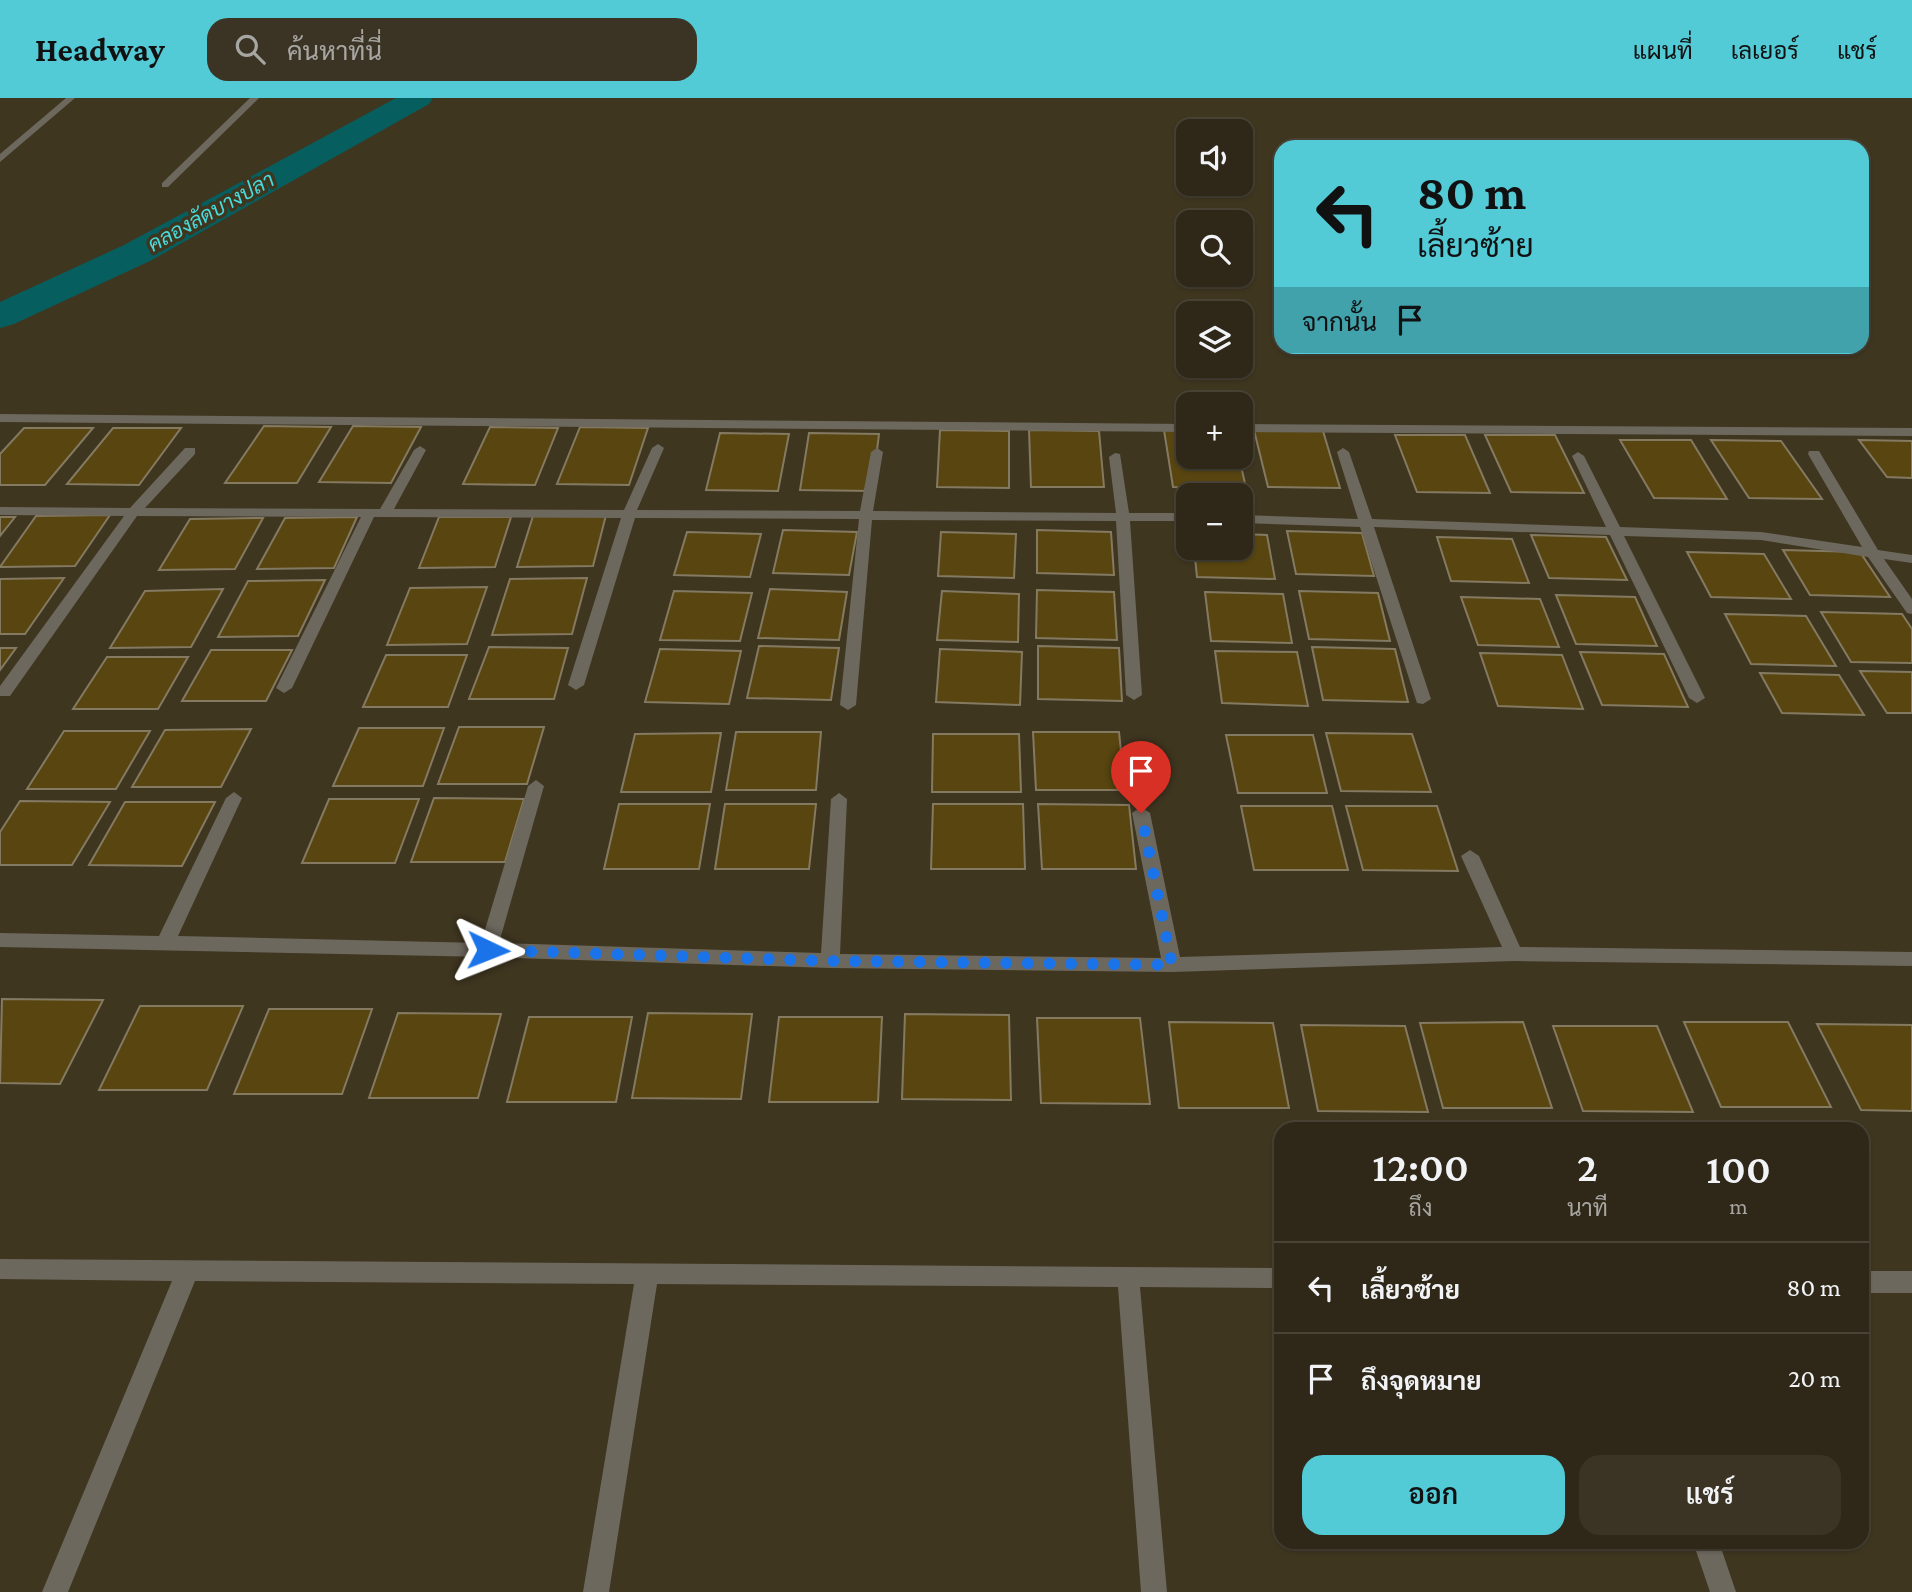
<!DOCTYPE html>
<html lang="th">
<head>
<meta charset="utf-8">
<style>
	body { margin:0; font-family:"Crimson Pro",Sarabun,serif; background:#3b3425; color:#f1f3f6; height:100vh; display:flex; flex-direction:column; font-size:26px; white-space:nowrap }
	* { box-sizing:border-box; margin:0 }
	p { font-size:23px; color:#a7a6a2 }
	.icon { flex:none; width:38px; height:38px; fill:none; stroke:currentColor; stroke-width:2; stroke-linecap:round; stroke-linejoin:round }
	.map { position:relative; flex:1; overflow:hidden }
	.side { position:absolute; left:1274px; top:1024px; width:595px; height:427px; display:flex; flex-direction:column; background:#2f2818; border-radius:21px; box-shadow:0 2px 5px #0004,0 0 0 2px #4a4437 }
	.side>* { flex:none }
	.hud { position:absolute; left:1274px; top:42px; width:595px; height:214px; border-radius:21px; box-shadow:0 2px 5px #0004,0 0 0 2px #4a4437; background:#52cbd7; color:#111; overflow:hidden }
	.buttons { position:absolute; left:1176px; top:21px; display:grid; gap:14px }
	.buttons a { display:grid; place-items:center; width:77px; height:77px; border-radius:14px; background:#2f2818; box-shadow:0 2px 5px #0004,0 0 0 2px #4a4437; font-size:35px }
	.pin { position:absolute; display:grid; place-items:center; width:60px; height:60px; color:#fff; margin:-72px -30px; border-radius:50% 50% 50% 0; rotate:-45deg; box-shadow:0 0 7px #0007 }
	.pin .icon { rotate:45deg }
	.me { position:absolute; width:77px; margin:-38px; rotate:92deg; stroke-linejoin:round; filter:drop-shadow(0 0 5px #0008) }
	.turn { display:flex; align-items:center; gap:24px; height:147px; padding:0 28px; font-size:32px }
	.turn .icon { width:91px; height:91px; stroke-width:2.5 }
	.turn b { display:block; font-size:49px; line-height:60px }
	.then { display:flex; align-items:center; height:66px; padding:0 28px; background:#0003; gap:14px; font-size:26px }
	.eta { display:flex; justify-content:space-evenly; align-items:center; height:119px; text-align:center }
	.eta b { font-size:42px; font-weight:600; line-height:49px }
	.action { display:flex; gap:14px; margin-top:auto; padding:14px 28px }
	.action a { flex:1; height:80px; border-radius:21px; background:#52cbd7; color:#111; font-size:28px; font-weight:600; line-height:80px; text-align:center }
	.action a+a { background:#3b3425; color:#f1f3f6 }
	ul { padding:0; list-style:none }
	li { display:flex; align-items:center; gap:21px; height:91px; padding:0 28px; border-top:2px solid #4a4437 }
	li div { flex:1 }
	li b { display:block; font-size:26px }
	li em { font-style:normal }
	header { display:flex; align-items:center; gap:42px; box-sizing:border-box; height:98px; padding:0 35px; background:#52cbd7; color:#111 }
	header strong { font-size:33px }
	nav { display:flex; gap:38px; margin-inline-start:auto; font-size:24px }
	.search { width:490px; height:63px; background:#3b3425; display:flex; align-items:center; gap:18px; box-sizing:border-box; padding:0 24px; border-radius:21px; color:#a7a6a2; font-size:26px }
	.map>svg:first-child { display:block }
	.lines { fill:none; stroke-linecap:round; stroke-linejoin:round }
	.canal { fill:#075e5f; fill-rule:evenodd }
	.building { fill:#584510; stroke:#847a62; stroke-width:2 }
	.street { fill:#6d685e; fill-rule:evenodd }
	.route { stroke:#1a73e8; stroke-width:12; stroke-dasharray:0 21.6 }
	.labels { text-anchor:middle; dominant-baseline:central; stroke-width:7; stroke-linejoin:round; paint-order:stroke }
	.far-water-label { font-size:21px; font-style:italic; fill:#49dbdc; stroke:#3f3620 }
</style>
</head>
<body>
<header>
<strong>Headway</strong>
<div class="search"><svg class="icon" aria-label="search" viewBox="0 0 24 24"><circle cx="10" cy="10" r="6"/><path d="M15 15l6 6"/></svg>ค้นหาที่นี่</div>
<nav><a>แผนที่</a><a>เลเยอร์</a><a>แชร์</a></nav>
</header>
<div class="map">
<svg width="1912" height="1494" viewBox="0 0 1912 1494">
	<rect width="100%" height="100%" fill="#3f3620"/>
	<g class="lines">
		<path class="canal" d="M396,0h37l-4,6 -279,157 -136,63 -14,4v-26l124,-57z"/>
	</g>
	<g class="building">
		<path d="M264,328l67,1 -34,56h-72z"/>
		<path d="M353,328l68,1 -30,56 -72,-1z"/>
		<path d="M490,329l68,1 -23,57 -72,-1z"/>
		<path d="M580,329l68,1 -19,57 -72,-1z"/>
		<path d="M24,330h69l-48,57h-45v-31z"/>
		<path d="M113,330h68l-42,57 -72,-1z"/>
		<path d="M940,332l69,1v57l-72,-1z"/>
		<path d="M1029,332l70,1 5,56h-73z"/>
		<path d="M1164,332h24v27h51l7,31 -73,-1z"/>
		<path d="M1254,332l69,1 17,57 -72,-1z"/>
		<path d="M720,335l69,1 -11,57 -72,-1z"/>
		<path d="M809,335l70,1 -7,57 -72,-1z"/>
		<path d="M1395,337h70l25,58 -73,-1z"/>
		<path d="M1485,337h70l29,58 -73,-1z"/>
		<path d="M1620,342h71l36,59 -73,-1z"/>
		<path d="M1711,342l70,1 41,58 -73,-1z"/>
		<path d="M1859,342l53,1v37l-25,-1z"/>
		<path d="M110,417l-35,51 -75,1 36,-51z"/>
		<path d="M606,417l-13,51 -76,1 16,-51z"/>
		<path d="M0,419h15l-15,19z"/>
		<path d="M357,419l-23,51 -77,1 28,-51z"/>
		<path d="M439,419h72l-16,50 -76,1z"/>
		<path d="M263,420l-28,51 -76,1 31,-51z"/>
		<path d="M783,432l74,2 -8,43 -76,-2z"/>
		<path d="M1037,432l74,2 3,43 -77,-2z"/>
		<path d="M1287,433l75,2 12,43 -78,-2z"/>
		<path d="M687,434l74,2 -11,43 -76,-2z"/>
		<path d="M941,434l75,2 -2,44 -76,-2z"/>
		<path d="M1241,436l26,1 8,44 -78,-2 -3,-29h47z"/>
		<path d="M1531,437l75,2 21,43 -78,-2z"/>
		<path d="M1437,439l75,2 17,44 -78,-2z"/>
		<path d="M1783,452l77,2 30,45 -80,-2z"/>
		<path d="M1687,454l77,2 27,45 -80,-2z"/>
		<path d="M64,480l-39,56h-25v-55z"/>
		<path d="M587,480l-15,56 -80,1 18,-56z"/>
		<path d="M325,482l-27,56 -80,1 30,-56z"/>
		<path d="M487,489l-20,57 -80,1 23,-57z"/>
		<path d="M223,491l-32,58 -81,1 35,-57z"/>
		<path d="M770,491l77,3 -8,48 -81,-2z"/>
		<path d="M1037,492l77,2 3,48 -81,-2z"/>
		<path d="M674,493l78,2 -12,48 -80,-1z"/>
		<path d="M942,493l77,3 -1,48 -81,-2z"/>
		<path d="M1299,493l79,2 12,48 -81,-2z"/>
		<path d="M1205,494l78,2 9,49 -81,-2z"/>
		<path d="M1556,497l79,2 22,49 -81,-2z"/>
		<path d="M1461,499l79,2 19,48 -81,-2z"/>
		<path d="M1821,514l81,2 10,15v34l-61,-1z"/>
		<path d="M1725,516l81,2 30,50 -85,-2z"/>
		<path d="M759,548l80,2 -8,52 -84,-2z"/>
		<path d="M1038,548l81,2 3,53 -84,-2z"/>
		<path d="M489,549l79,1 -14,51h-85z"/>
		<path d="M1312,549l83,2 13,53 -85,-2z"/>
		<path d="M0,550h16l-16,22z"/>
		<path d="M660,551l81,2 -12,53 -84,-2z"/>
		<path d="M940,551l82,3 -2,53 -84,-3z"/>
		<path d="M211,552h81l-26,51h-84z"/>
		<path d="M1215,553l82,1 11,54 -86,-3z"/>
		<path d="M1580,554l84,2 24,53 -86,-2z"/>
		<path d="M1480,555l82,2 21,54 -85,-3z"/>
		<path d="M386,557h81l-19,52h-85z"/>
		<path d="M107,559h81l-30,52h-85z"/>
		<path d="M1860,573l52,1v41h-25z"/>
		<path d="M1760,575l79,2 25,40 -82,-2z"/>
		<path d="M459,629h85l-17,57h-89z"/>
		<path d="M359,630h85l-21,58h-90z"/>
		<path d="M251,631l-30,58h-89l33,-57z"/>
		<path d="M64,633h86l-34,58h-89z"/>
		<path d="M736,634h85l-5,58h-90z"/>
		<path d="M1033,634h86l6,58h-89z"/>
		<path d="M721,635l-10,59h-90l14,-58z"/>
		<path d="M1326,635l86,1 19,58 -90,-1z"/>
		<path d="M933,636h86l2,58h-89z"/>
		<path d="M1226,637h87l14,58h-89z"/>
		<path d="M434,700l90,1 -19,63h-94z"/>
		<path d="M329,701h90l-24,64h-93z"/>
		<path d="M20,703l90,1 -38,63h-72v-33z"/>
		<path d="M125,704h90l-33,64 -93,-1z"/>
		<path d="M619,706h91l-11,65h-95z"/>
		<path d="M725,706h91l-7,65h-94z"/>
		<path d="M933,706h90l2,65h-94z"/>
		<path d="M1038,706l91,1 7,64h-94z"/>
		<path d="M1241,708h91l16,64h-94z"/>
		<path d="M1346,708h91l21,65 -95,-1z"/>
		<path d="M2,901l101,1 -43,84 -60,-1z"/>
		<path d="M140,908h103l-36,84h-108z"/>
		<path d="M269,911h103l-30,85h-108z"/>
		<path d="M398,915l103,1 -23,84h-109z"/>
		<path d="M648,915l104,1 -11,85 -109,-1z"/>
		<path d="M905,916l104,1 2,85 -109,-1z"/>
		<path d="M529,919h103l-16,85h-109z"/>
		<path d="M779,919h103l-4,85h-109z"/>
		<path d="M1037,920h103l10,86 -109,-1z"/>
		<path d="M1169,924l104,1 16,85h-110z"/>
		<path d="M1523,924l29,86h-109l-23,-85z"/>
		<path d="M1684,924h104l43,85h-110z"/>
		<path d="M1817,926l95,1v86l-51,-1z"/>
		<path d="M1301,927l104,1 23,86 -110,-1z"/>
		<path d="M1553,928h104l36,86 -110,-1z"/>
	</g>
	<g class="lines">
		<g class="street">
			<path d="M66,0h9l-75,64v-8z"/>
			<path d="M250,0h9l-91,89h-6v-4z"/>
			<path d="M0,316l1188,10v8l-1188,-10z"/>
			<path d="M1241,326l671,4v8l-671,-4z"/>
			<path d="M658,346l6,4 -27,62 223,1 11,-59 6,-4 6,4 -10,59 243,2 -7,-56 6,-4 5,1 9,59h59v8h-58l12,174 -8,5 -8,-5 -10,-174 -244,-1 -16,185 -8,5 -8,-5 19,-186 -224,-1 -51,167 -8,5 -8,-5 53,-167 -247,-1 -82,171 -8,5 -8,-5 85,-171 -224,-1 -127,180h-10v-10l124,-170 -124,-1v-8l130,1 55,-60h10v6l-50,54 235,1 34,-59 6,-4 6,4 -32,59 230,1 28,-62z"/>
			<path d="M1343,350l6,4 23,67 234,8 -34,-71 6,-4 6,4 36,71 141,5 101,15 -54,-93 1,-3h10l59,99 34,5v8l-28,-4 28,40v15l-5,-1 -39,-56 -107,-17 -137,-4 81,162 -8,5 -8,-5 -79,-163 -236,-8 57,172 -8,5 -6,-1 -57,-176 -119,-4v-8l117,4 -21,-67z"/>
			<path d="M536,682l8,6 -45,157 322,10 10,-154 8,-6 8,6 -7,155 321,4 -29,-145 9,-6 9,6 30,144 322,-10 -41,-91 9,-6 9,6 41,91 392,5v14l-398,-5 -342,11 -342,-4 -342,-11 -488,-10v-14l159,3 67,-138 8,-6 8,6 -64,138 303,7 47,-157z"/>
			<path d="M0,1161l1281,9v20l-141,-1 27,305h-26l-23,-305 -461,-3 -48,308h-26l51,-308 -439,-3 -127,311h-26l130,-311 -172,-2z"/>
			<rect x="1862" y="1173" width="50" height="22"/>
			<path d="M1693,1444h26l17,50h-26z"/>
		</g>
	</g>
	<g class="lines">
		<path class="route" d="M488,852l342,11 342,4 -31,-152"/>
	</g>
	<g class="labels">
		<g class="far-water-label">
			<text transform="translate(211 114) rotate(-29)">คลองลัดบางปลา</text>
		</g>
	</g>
</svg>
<div class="buttons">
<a><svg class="icon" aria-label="sound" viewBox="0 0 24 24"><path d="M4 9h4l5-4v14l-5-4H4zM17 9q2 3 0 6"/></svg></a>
<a><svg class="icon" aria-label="search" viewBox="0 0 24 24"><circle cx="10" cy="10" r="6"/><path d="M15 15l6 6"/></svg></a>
<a><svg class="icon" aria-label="layers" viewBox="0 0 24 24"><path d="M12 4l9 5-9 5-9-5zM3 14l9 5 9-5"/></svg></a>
<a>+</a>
<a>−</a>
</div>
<div class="pin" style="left:1141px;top:715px;background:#d93025"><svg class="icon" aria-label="arrive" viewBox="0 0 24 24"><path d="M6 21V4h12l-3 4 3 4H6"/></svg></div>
<svg class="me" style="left:488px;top:852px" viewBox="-20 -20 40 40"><path d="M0-17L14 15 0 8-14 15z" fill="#1a73e8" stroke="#fff" stroke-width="4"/></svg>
<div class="hud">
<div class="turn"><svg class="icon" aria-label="left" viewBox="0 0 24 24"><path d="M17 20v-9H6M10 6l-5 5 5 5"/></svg><div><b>80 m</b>เลี้ยวซ้าย</div></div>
<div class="then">จากนั้น<svg class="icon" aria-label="arrive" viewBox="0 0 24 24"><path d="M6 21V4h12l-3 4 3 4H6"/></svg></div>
</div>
<section class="side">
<div class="eta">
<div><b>12:00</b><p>ถึง</p></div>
<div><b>2</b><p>นาที</p></div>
<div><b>100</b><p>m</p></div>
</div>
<ul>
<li><svg class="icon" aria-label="left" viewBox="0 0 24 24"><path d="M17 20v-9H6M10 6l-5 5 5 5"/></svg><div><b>เลี้ยวซ้าย</b></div><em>80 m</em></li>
<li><svg class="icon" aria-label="arrive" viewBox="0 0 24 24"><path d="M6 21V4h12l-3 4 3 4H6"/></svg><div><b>ถึงจุดหมาย</b></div><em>20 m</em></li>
</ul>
<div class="action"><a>ออก</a><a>แชร์</a></div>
</section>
</div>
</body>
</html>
